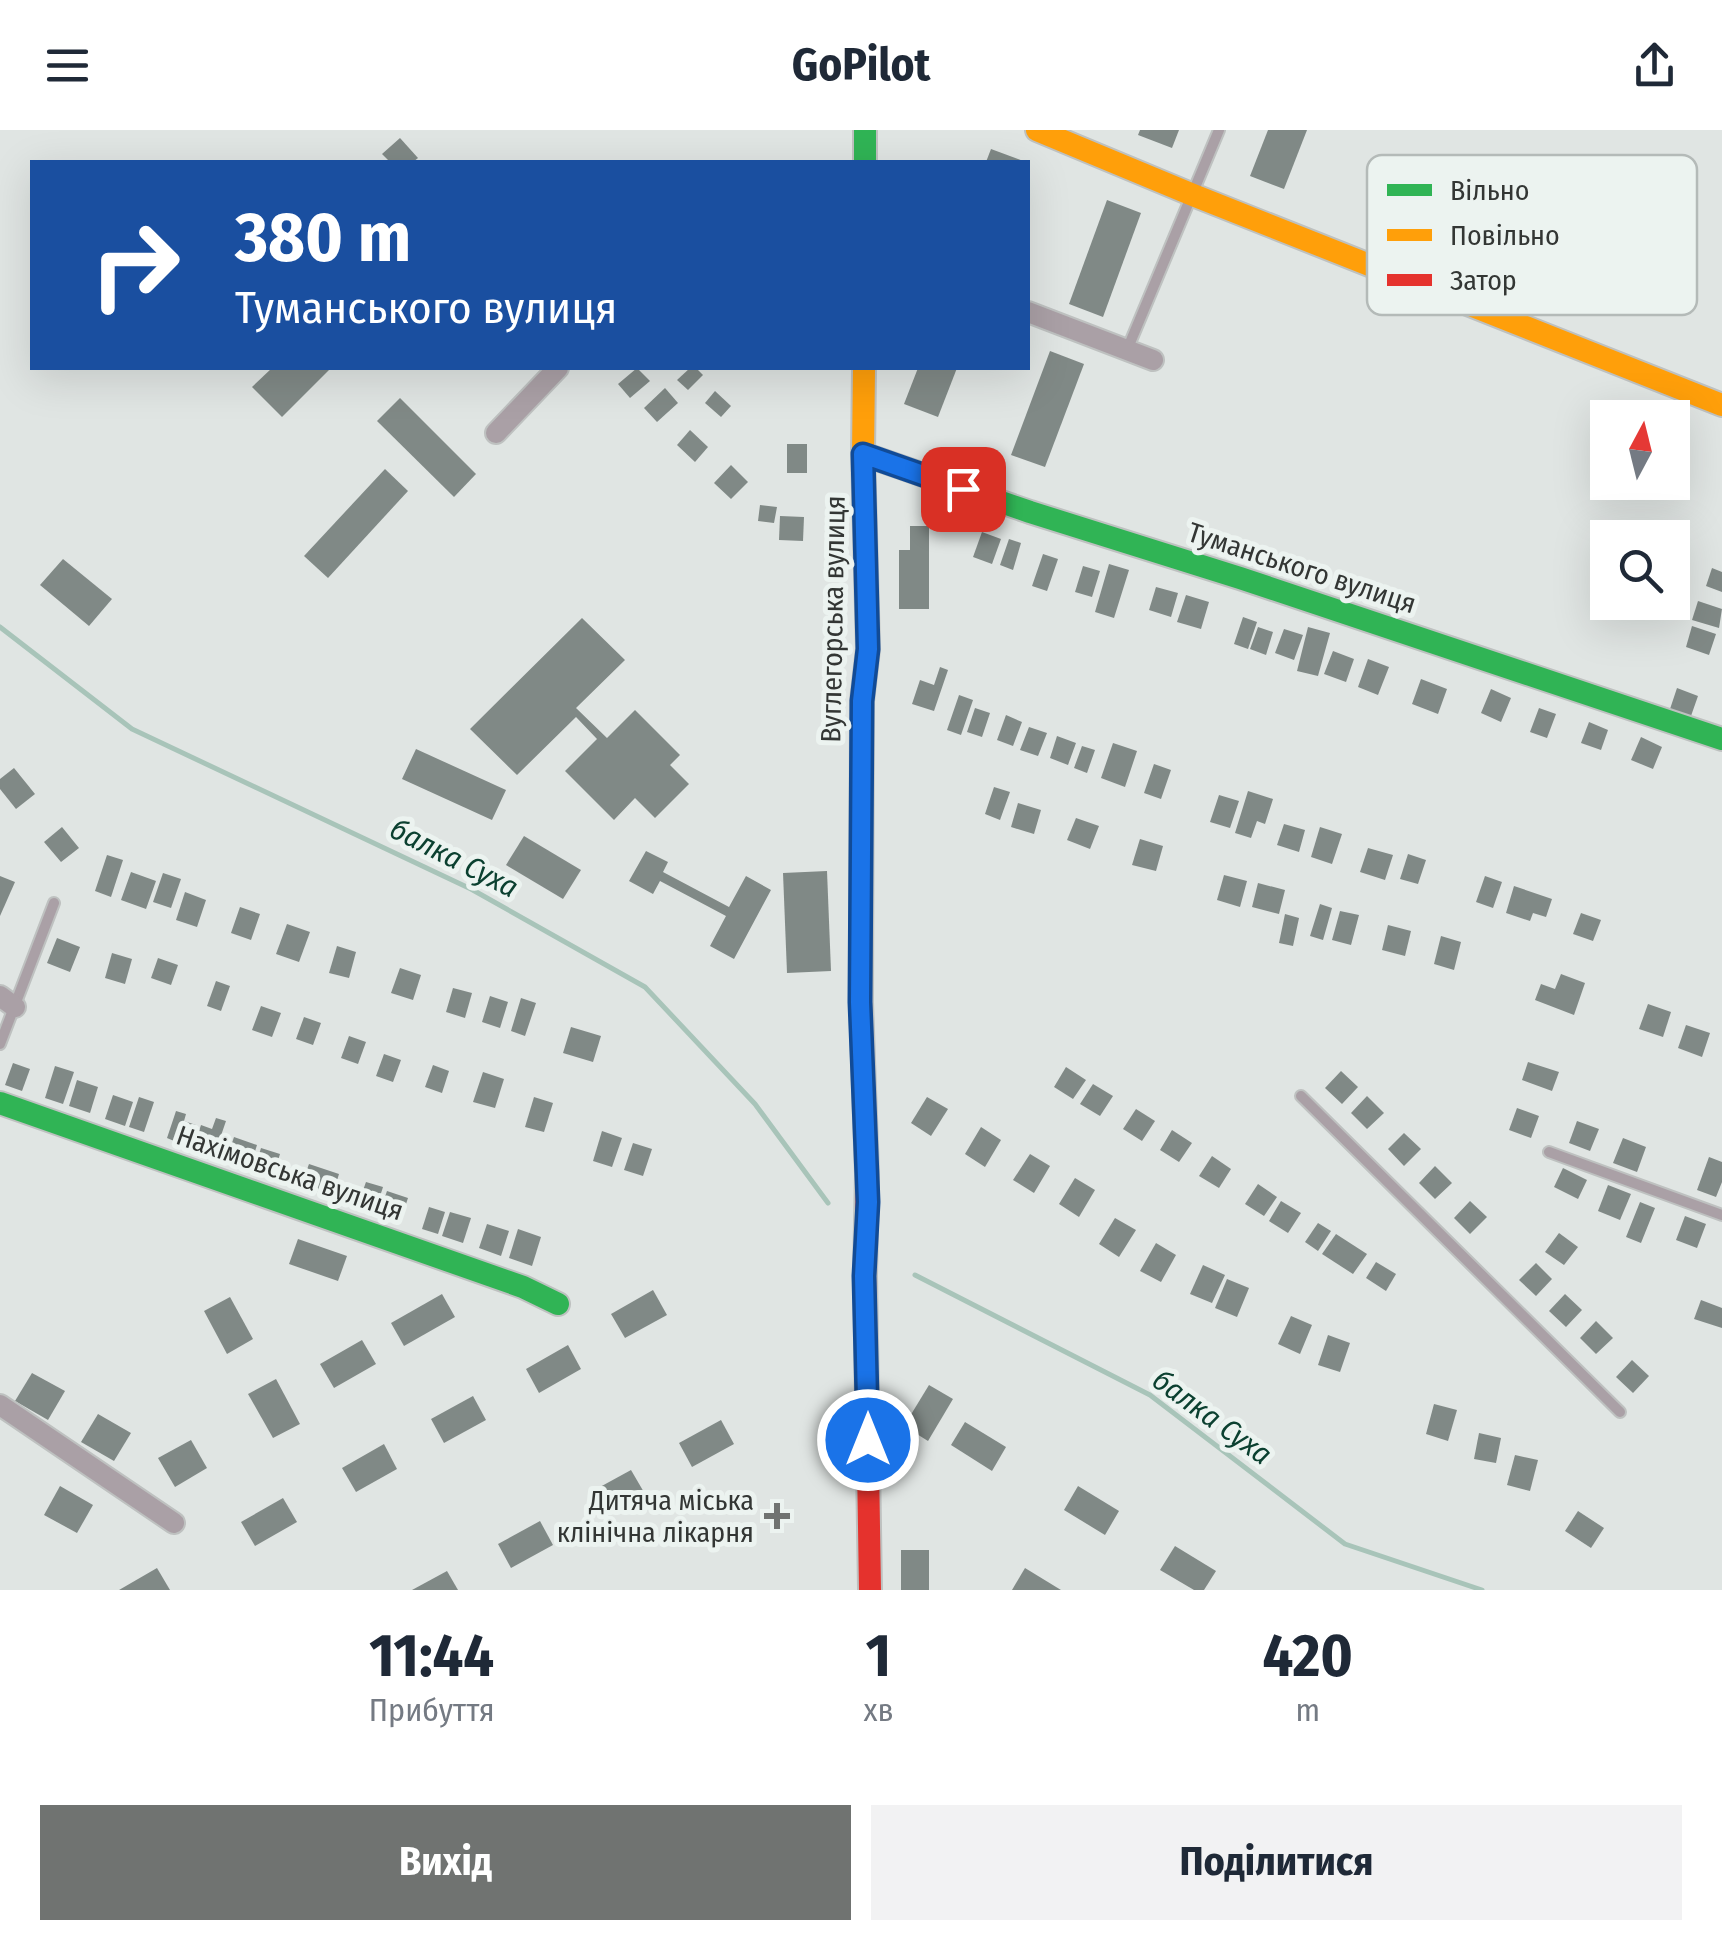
<!DOCTYPE html>
<html lang="uk">
<head>
<meta charset="utf-8">
<style>
	body { margin:0; font-family:"Fira Sans Condensed",sans-serif; background:#f2f2f3; color:#1f2937; height:100vh; display:flex; flex-direction:column; font-size:38px; white-space:nowrap }
	* { box-sizing:border-box; margin:0 }
	p { font-size:32px; color:#747a83 }
	.icon { flex:none; width:55px; height:55px; fill:none; stroke:currentColor; stroke-width:2; stroke-linecap:round; stroke-linejoin:round }
	.map { position:relative; height:1460px; overflow:hidden }
	.panel { display:flex; flex-direction:column; background:#fff; flex:1 }
	.panel>* { flex:none }
	.banner { position:absolute; left:30px; top:30px; width:1000px; height:210px; border-radius:0px; box-shadow:0 10px 40px #0002; background:#1a4fa0; color:#fff; overflow:hidden }
	.needle { width:65px; rotate:7deg }
	.buttons { position:absolute; left:1590px; top:270px; display:grid; gap:20px }
	.buttons a { display:grid; place-items:center; width:100px; height:100px; border-radius:0px; background:#fff; box-shadow:0 10px 40px #0002; font-size:50px }
	.pin { position:absolute; display:grid; place-items:center; width:85px; height:85px; color:#fff; margin:-42px; border-radius:20px; box-shadow:0 5px 15px #0006 }
	.me { position:absolute; width:110px; margin:-55px; rotate:0deg; stroke-linejoin:round; filter:drop-shadow(0 0 8px #0008) }
	.turn { display:flex; align-items:center; gap:35px; height:210px; padding:0 40px; font-size:45px }
	.turn .icon { width:130px; height:130px; stroke-width:2.5 }
	.turn b { display:block; font-size:70px; line-height:85px }
	.eta { display:flex; justify-content:space-evenly; align-items:center; height:170px; text-align:center }
	.eta b { font-size:60px; font-weight:700; line-height:70px }
	.button { display:flex; gap:20px; margin-top:auto; padding:20px 40px }
	.button a { flex:1; height:115px; border-radius:0px; background:#707371; color:#fff; font-size:40px; font-weight:700; line-height:115px; text-align:center }
	.button a+a { background:#f2f2f3; color:#1f2937 }
	header { display:flex; justify-content:space-between; align-items:center; height:130px; padding:0 40px; background:#fff; font-size:45px; font-weight:700 }
	.map>svg:first-child { display:block }
	.lines { fill:none; stroke-linecap:round; stroke-linejoin:round }
	.stream { stroke:#a8c4b9; stroke-width:5 }
	.building { fill:#808986 }
	.lane-casing { stroke:#bec1c0; stroke-width:14 }
	.street-casing { stroke:#bec1c0; stroke-width:24 }
	.fast-casing { stroke:#bec1c0; stroke-width:26 }
	.slow-casing { stroke:#bec1c0; stroke-width:26 }
	.jam-casing { stroke:#bec1c0; stroke-width:26 }
	.lane { stroke:#aaa0a6; stroke-width:10 }
	.street { stroke:#aaa0a6; stroke-width:20 }
	.fast { stroke:#30b455; stroke-width:22 }
	.slow { stroke:#ff9f0a; stroke-width:22 }
	.jam { stroke:#e5322d; stroke-width:22 }
	.route-casing { stroke:#114b97; stroke-width:25 }
	.route { stroke:#1a73e8; stroke-width:18 }
	.poi-dot { fill:#707371; stroke:#ecf3f0; stroke-width:4 }
	.labels { text-anchor:middle; dominant-baseline:central; stroke-width:10; stroke-linejoin:round; paint-order:stroke }
	.street-label { font-size:28px; fill:#333634; stroke:#ecf3f0 }
	.poi-label { font-size:28px; fill:#333634; stroke:#ecf3f0; text-anchor:end }
	.water-label { font-size:30px; font-style:italic; fill:#0b4030; stroke:#ecf3f0 }
	.key { fill:#ecf3f0; stroke:#b4bab8; stroke-width:2.5 }
	.key-label { font-size:28px; fill:#333634 }
</style>
</head>
<body>
<header><svg class="icon" aria-label="menu" viewBox="0 0 24 24"><path d="M4 6h16M4 12h16M4 18h16"/></svg>GoPilot<svg class="icon" aria-label="share" viewBox="0 0 24 24"><path d="M12 15V3M7 8l5-5 5 5M5 13v7h14v-7"/></svg></header>
<div class="map">
<svg width="1722" height="1460" viewBox="0 0 1722 1460">
	<rect width="100%" height="100%" fill="#e0e5e3"/>
	<g class="lines">
		<g class="stream">
			<path d="M0,497l132,102 339,160 174,98 110,117 73,99"/>
			<path d="M915,1145l235,120 195,149 137,46"/>
		</g>
	</g>
	<g class="building">
		<path d="M1140,0h39l-7,18 -34,-13z"/>
		<path d="M1268,0h39l-23,59 -34,-13z"/>
		<path d="M400,8l18,20 -5,4h-23l-8,-8z"/>
		<path d="M991,19l35,13h-40z"/>
		<path d="M1107,70l34,13 -38,104 -34,-13z"/>
		<path d="M1050,221l34,13 -39,103 -34,-12z"/>
		<path d="M272,238h59l-49,49 -30,-30z"/>
		<path d="M637,238l13,13 -20,17 -12,-14z"/>
		<path d="M690,238h6l7,7 -15,15 -11,-10z"/>
		<path d="M918,238h39l-19,49 -34,-13z"/>
		<path d="M665,258l13,15 -21,19 -13,-14z"/>
		<path d="M715,261l16,15 -10,11 -16,-14z"/>
		<path d="M400,268l76,76 -22,23 -77,-76z"/>
		<path d="M690,300l18,17 -13,15 -18,-17z"/>
		<rect x="787" y="314" width="20" height="29"/>
		<path d="M731,335l17,17 -17,17 -17,-16z"/>
		<path d="M385,339l23,22 -80,87 -24,-22z"/>
		<path d="M760,375l17,2 -3,16 -16,-2z"/>
		<path d="M780,386l24,1 -1,24 -24,-1z"/>
		<path d="M910,396h19v83h-30v-59h11z"/>
		<path d="M982,402l19,7 -9,25 -19,-7z"/>
		<path d="M1009,409l12,4 -8,27 -13,-5z"/>
		<path d="M1043,424l15,5 -11,32 -15,-5z"/>
		<path d="M63,429l49,40 -23,27 -49,-41z"/>
		<path d="M1109,434l20,6 -15,48 -19,-6z"/>
		<path d="M1083,436l17,5 -8,26 -17,-5z"/>
		<path d="M1712,438l10,4v20l-16,-6z"/>
		<path d="M1156,457l22,6 -7,24 -22,-7z"/>
		<path d="M1186,465l23,7 -8,27 -24,-7z"/>
		<path d="M1698,471l24,8 -3,19 -27,-8z"/>
		<path d="M1243,487l14,5 -9,27 -14,-5z"/>
		<path d="M582,488l43,42 -49,48 31,30 28,-28 45,45 -10,10 19,19 -34,34 -20,-20 -21,22 -49,-49 32,-32 -21,-22 -59,58 -47,-46z"/>
		<path d="M1692,496l24,8 -7,21 -23,-8z"/>
		<path d="M1258,497l15,5 -7,23 -16,-6z"/>
		<path d="M1308,497l22,6 -12,43 -21,-5z"/>
		<path d="M1284,499l19,6 -9,25 -19,-7z"/>
		<path d="M1333,521l21,8 -8,23 -22,-8z"/>
		<path d="M1368,529l21,8 -11,28 -20,-8z"/>
		<path d="M940,537l8,3 -14,41 -22,-7 8,-24 14,5z"/>
		<path d="M1421,549l26,10 -9,25 -26,-10z"/>
		<path d="M1677,558l21,8 -7,20 -21,-7z"/>
		<path d="M1491,559l20,9 -10,24 -20,-9z"/>
		<path d="M959,565l14,5 -12,35 -14,-5z"/>
		<path d="M975,578l15,5 -8,24 -15,-5z"/>
		<path d="M1539,578l17,6 -9,24 -17,-6z"/>
		<path d="M1006,585l16,7 -9,24 -16,-6z"/>
		<path d="M1589,592l19,8 -7,20 -20,-7z"/>
		<path d="M1029,597l18,6 -9,23 -18,-6z"/>
		<path d="M1057,606l19,7 -8,22 -18,-7z"/>
		<path d="M1641,607l21,10 -9,22 -22,-9z"/>
		<path d="M1113,613l24,8 -12,36 -24,-9z"/>
		<path d="M1082,616l13,4 -8,23 -13,-5z"/>
		<path d="M416,619l90,41 -14,30 -90,-41z"/>
		<path d="M1154,634l17,6 -10,29 -17,-6z"/>
		<path d="M14,638l21,26 -19,15 -16,-20v-10z"/>
		<path d="M994,657l16,5 -10,28 -15,-6z"/>
		<path d="M1248,661l25,8 -8,25 -8,-3 -6,17 -16,-5z"/>
		<path d="M1219,665l20,6 -9,27 -20,-6z"/>
		<path d="M1018,673l23,7 -7,24 -23,-7z"/>
		<path d="M1076,688l23,8 -9,23 -23,-9z"/>
		<path d="M1284,694l21,6 -6,22 -22,-7z"/>
		<path d="M62,697l17,21 -18,14 -17,-20z"/>
		<path d="M1320,697l22,7 -10,30 -21,-7z"/>
		<path d="M524,706l57,34 -18,29 -57,-34z"/>
		<path d="M1140,709l23,7 -7,25 -24,-6z"/>
		<path d="M1368,718l25,7 -8,25 -25,-8z"/>
		<path d="M646,721l22,11 -5,10 66,35 17,-31 25,14 -37,69 -24,-13 16,-30 -66,-35 -7,13 -24,-13z"/>
		<path d="M1408,724l18,6 -8,24 -18,-5z"/>
		<path d="M107,725l16,5 -12,37 -16,-6z"/>
		<path d="M827,741l4,100 -44,2 -4,-100z"/>
		<path d="M131,742l25,9 -10,28 -25,-9z"/>
		<path d="M163,743l18,6 -10,29 -18,-6z"/>
		<path d="M1224,745l23,6 -7,26 -23,-7z"/>
		<path d="M0,746l15,6 -15,34z"/>
		<path d="M1485,746l17,6 -9,26 -17,-6z"/>
		<path d="M1258,753l27,7 -6,24 -27,-7z"/>
		<path d="M1514,756l38,13 -6,18 -13,-4 -3,8 -24,-8z"/>
		<path d="M185,762l21,8 -9,27 -21,-7z"/>
		<path d="M1320,774l12,4 -9,32 -13,-4z"/>
		<path d="M240,777l20,7 -9,26 -20,-7z"/>
		<path d="M1340,781l19,4 -8,30 -19,-5z"/>
		<path d="M1581,783l20,7 -8,21 -20,-7z"/>
		<path d="M1285,784l14,4 -6,28 -14,-3z"/>
		<path d="M287,794l23,8 -11,30 -23,-8z"/>
		<path d="M1388,795l23,6 -6,25 -23,-6z"/>
		<path d="M1441,806l20,6 -7,28 -20,-6z"/>
		<path d="M57,808l23,9 -10,25 -23,-9z"/>
		<path d="M337,816l19,6 -7,26 -20,-5z"/>
		<path d="M112,823l20,6 -7,25 -20,-6z"/>
		<path d="M158,828l20,7 -7,20 -20,-7z"/>
		<path d="M400,838l21,7 -8,25 -22,-7z"/>
		<path d="M1561,844l24,9 -11,32 -39,-15 6,-16 14,5z"/>
		<path d="M216,851l14,5 -9,25 -14,-5z"/>
		<path d="M453,858l19,5 -7,25 -19,-6z"/>
		<path d="M490,866l18,6 -8,26 -18,-6z"/>
		<path d="M521,868l15,5 -11,33 -14,-5z"/>
		<path d="M1648,874l23,8 -8,25 -24,-8z"/>
		<path d="M261,876l20,7 -9,24 -20,-7z"/>
		<path d="M304,887l17,6 -8,22 -17,-6z"/>
		<path d="M1686,895l24,8 -8,24 -24,-9z"/>
		<path d="M571,897l30,9 -8,26 -30,-9z"/>
		<path d="M349,906l17,6 -8,22 -17,-6z"/>
		<path d="M384,924l17,6 -8,22 -17,-6z"/>
		<path d="M1528,932l31,10 -7,19 -30,-11z"/>
		<path d="M13,933l17,6 -8,22 -17,-6z"/>
		<path d="M433,935l16,6 -7,22 -17,-6z"/>
		<path d="M55,936l19,6 -11,32 -18,-6z"/>
		<path d="M1066,937l20,13 -13,19 -19,-12z"/>
		<path d="M1341,941l17,16 -16,17 -17,-16z"/>
		<path d="M483,942l21,7 -9,29 -22,-6z"/>
		<path d="M77,950l21,7 -8,26 -21,-7z"/>
		<path d="M1093,954l20,12 -13,20 -20,-12z"/>
		<path d="M113,965l20,7 -8,24 -20,-7z"/>
		<path d="M1367,966l17,17 -17,16 -16,-16z"/>
		<path d="M139,967l15,5 -10,30 -15,-5z"/>
		<path d="M534,967l19,6 -9,29 -19,-5z"/>
		<path d="M927,967l21,12 -17,27 -20,-13z"/>
		<path d="M1517,978l22,8 -8,22 -22,-8z"/>
		<path d="M1136,979l19,12 -13,20 -19,-12z"/>
		<path d="M176,981l10,3 -2,7 12,4 -8,23 -15,-5 1,-2 -7,-3z"/>
		<path d="M216,988l10,3 -12,35 -21,-7 8,-24 11,4z"/>
		<path d="M1577,991l22,8 -9,22 -21,-8z"/>
		<path d="M981,997l20,13 -16,27 -20,-13z"/>
		<path d="M1172,1000l20,13 -13,19 -19,-12z"/>
		<path d="M602,1001l20,7 -10,29 -19,-6z"/>
		<path d="M1404,1003l17,16 -17,17 -16,-17z"/>
		<path d="M234,1007l23,8 -7,23 -24,-7z"/>
		<path d="M1623,1008l23,9 -9,25 -24,-9z"/>
		<path d="M633,1013l19,6 -9,27 -19,-6z"/>
		<path d="M261,1018l19,6 -7,23 -19,-7z"/>
		<path d="M1030,1024l20,12 -16,27 -21,-13z"/>
		<path d="M1212,1026l19,13 -12,19 -20,-12z"/>
		<path d="M1709,1027l13,5v20l-6,15 -19,-7z"/>
		<path d="M309,1034l30,10 -7,22 -31,-10z"/>
		<path d="M1435,1036l17,17 -17,16 -16,-16z"/>
		<path d="M1563,1038l24,12 -9,19 -24,-12z"/>
		<path d="M1075,1048l20,12 -16,27 -20,-13z"/>
		<path d="M366,1052l17,5 -8,25 -18,-5z"/>
		<path d="M1258,1054l19,13 -13,19 -19,-12z"/>
		<path d="M1608,1055l23,9 -11,26 -22,-9z"/>
		<path d="M387,1061l21,7 -8,24 -21,-8z"/>
		<path d="M1281,1071l20,12 -13,20 -19,-12z"/>
		<path d="M1470,1071l17,16 -17,17 -16,-16z"/>
		<path d="M1640,1072l15,6 -14,35 -15,-6z"/>
		<path d="M429,1077l16,5 -7,22 -16,-5z"/>
		<path d="M450,1082l21,6 -8,25 -21,-7z"/>
		<path d="M1685,1086l21,8 -9,24 -21,-8z"/>
		<path d="M1115,1088l21,12 -17,27 -20,-13z"/>
		<path d="M1318,1093l13,8 -13,20 -13,-9z"/>
		<path d="M487,1094l22,7 -8,25 -22,-8z"/>
		<path d="M518,1099l23,8 -9,29 -23,-8z"/>
		<path d="M1559,1103l19,14 -14,18 -19,-13z"/>
		<path d="M1336,1104l31,20 -14,20 -31,-20z"/>
		<path d="M298,1109l49,17 -9,25 -49,-17z"/>
		<path d="M1156,1113l20,12 -15,27 -21,-11z"/>
		<path d="M1376,1132l20,12 -10,17 -20,-13z"/>
		<path d="M1536,1133l16,16 -16,17 -17,-16z"/>
		<path d="M1203,1135l22,10 -13,28 -22,-9z"/>
		<path d="M1227,1149l22,9 -12,29 -22,-9z"/>
		<path d="M653,1160l14,25 -42,23 -14,-24z"/>
		<path d="M442,1164l13,23 -51,29 -13,-23z"/>
		<path d="M1565,1164l17,16 -16,17 -17,-16z"/>
		<path d="M230,1167l23,42 -26,15 -23,-43z"/>
		<path d="M1701,1170l21,8v20l-28,-9z"/>
		<path d="M1291,1186l21,9 -12,29 -22,-10z"/>
		<path d="M1596,1191l17,17 -17,16 -16,-16z"/>
		<path d="M1328,1205l22,8 -10,29 -22,-7z"/>
		<path d="M362,1210l14,24 -42,24 -14,-24z"/>
		<path d="M568,1215l13,24 -42,24 -13,-24z"/>
		<path d="M1632,1230l17,16 -16,17 -17,-16z"/>
		<path d="M32,1243l33,18 -17,29 -33,-19z"/>
		<path d="M276,1249l24,45 -27,14 -25,-44z"/>
		<path d="M929,1255l24,14 -25,42 -24,-15z"/>
		<path d="M473,1266l13,24 -42,23 -13,-24z"/>
		<path d="M1434,1274l23,6 -9,31 -22,-7z"/>
		<path d="M98,1284l33,19 -17,28 -33,-19z"/>
		<path d="M721,1290l13,24 -42,23 -13,-24z"/>
		<path d="M965,1292l41,25 -14,24 -41,-26z"/>
		<path d="M1479,1303l22,5 -5,25 -22,-4z"/>
		<path d="M191,1310l16,28 -32,19 -17,-29z"/>
		<path d="M384,1314l13,25 -41,23 -14,-24z"/>
		<path d="M1515,1325l23,5 -8,31 -23,-6z"/>
		<path d="M631,1340l14,24 -42,23 -14,-24z"/>
		<path d="M60,1356l33,19 -16,28 -33,-18z"/>
		<path d="M1078,1356l41,25 -14,24 -41,-25z"/>
		<path d="M283,1368l14,24 -42,24 -14,-24z"/>
		<path d="M1578,1381l26,17 -13,20 -26,-17z"/>
		<path d="M540,1391l13,24 -42,23 -13,-24z"/>
		<path d="M1175,1416l41,25 -12,19h-10l-34,-20z"/>
		<rect x="901" y="1420" width="28" height="40"/>
		<path d="M157,1438l13,22h-51z"/>
		<path d="M1025,1438l36,22h-49z"/>
		<path d="M447,1441l11,19h-46z"/>
	</g>
	<g class="lines">
		<defs>
			<g id="lane">
				<path d="M1127,220l92,-220"/>
				<path d="M0,914l54,-141"/>
				<path d="M1301,966l319,316"/>
				<path d="M1549,1022l173,63"/>
			</g>
			<g id="street">
				<path d="M1028,182l125,48"/>
				<path d="M496,303l62,-65"/>
				<path d="M0,866l15,11"/>
				<path d="M0,1275l174,118"/>
			</g>
			<g id="fast">
				<path d="M865,0v32"/>
				<path d="M863,324l167,58 210,66 482,161"/>
				<path d="M0,973l523,184 35,17"/>
			</g>
			<g id="slow">
				<path d="M1037,0l156,65 529,210"/>
				<path d="M864,238l-1,86 5,195 -6,52 -1,301 6,172"/>
			</g>
			<path id="jam" d="M867,1044l-2,101 5,315"/>
		</defs>
		<use href="#lane" class="lane-casing"/>
		<use href="#street" class="street-casing"/>
		<use href="#fast" class="fast-casing"/>
		<use href="#slow" class="slow-casing"/>
		<use href="#jam" class="jam-casing"/>
		<use href="#lane" class="lane"/>
		<use href="#street" class="street"/>
		<use href="#fast" class="fast"/>
		<use href="#slow" class="slow"/>
		<use href="#jam" class="jam"/>
	</g>
	<g class="lines">
		<defs>
			<path id="route" d="M868,1310l-4,-164 4,-74 -8,-200 2,-301 6,-52 -5,-195 100,35"/>
		</defs>
		<use href="#route" class="route-casing"/>
		<use href="#route" class="route"/>
	</g>
	<path class="poi-dot" d="M772 1371h10v10h10v10h-10v10h-10v-10h-10v-10h10z"/>
	<g class="labels">
		<g class="street-label">
			<text transform="translate(1302 438) rotate(18)">Туманського вулиця</text>
			<text transform="translate(833 489) rotate(-89)">Вуглегорська вулиця</text>
			<text transform="translate(290 1043) rotate(19)">Нахімовська вулиця</text>
		</g>
		<g class="poi-label">
			<text x="754" y="1370">Дитяча міська<tspan x="754" dy="32">клінічна лікарня</tspan></text>
		</g>
		<g class="water-label">
			<text transform="translate(454 728) rotate(27)">балка Суха</text>
			<text transform="translate(1212 1287) rotate(36)">балка Суха</text>
		</g>
	</g>
	<rect x="1367" y="25" width="330" height="160" rx="15" class="key"/>
	<rect x="1387" y="54" width="45" height="12" fill="#30b455"/>
	<rect x="1387" y="99" width="45" height="12" fill="#ff9f0a"/>
	<rect x="1387" y="144" width="45" height="12" fill="#e5322d"/>
	<g class="key-label">
		<text x="1450" y="70">Вільно</text>
		<text x="1450" y="115">Повільно</text>
		<text x="1450" y="160">Затор</text>
	</g>
</svg>
<div class="buttons">
<a><svg class="needle" viewBox="-14 -14 28 28"><path d="M0-13l5 13h-10z" fill="#e53935"/><path d="M0 13l5-13h-10z" fill="#747a83"/></svg></a>
<a><svg class="icon" aria-label="search" viewBox="0 0 24 24"><circle cx="10" cy="10" r="6"/><path d="M15 15l6 6"/></svg></a>
</div>
<div class="pin" style="left:963px;top:359px;background:#d93025"><svg class="icon" aria-label="arrive" viewBox="0 0 24 24"><path d="M6 21V4h12l-3 4 3 4H6"/></svg></div>
<svg class="me" style="left:868px;top:1310px" viewBox="-20 -20 40 40"><circle r="17" fill="#1a73e8" stroke="#fff" stroke-width="3"/><path d="M0-11L8 9 0 5-8 9z" fill="#fff"/></svg>
<div class="banner">
<div class="turn"><svg class="icon" aria-label="right" viewBox="0 0 24 24"><path d="M7 20v-9h11M14 6l5 5-5 5"/></svg><div><b>380 m</b>Туманського вулиця</div></div>
</div>
</div>
<section class="panel">
<div class="eta">
<div><b>11:44</b><p>Прибуття</p></div>
<div><b>1</b><p>хв</p></div>
<div><b>420</b><p>m</p></div>
</div>
<div class="button"><a>Вихід</a><a>Поділитися</a></div>
</section>
</body>
</html>
